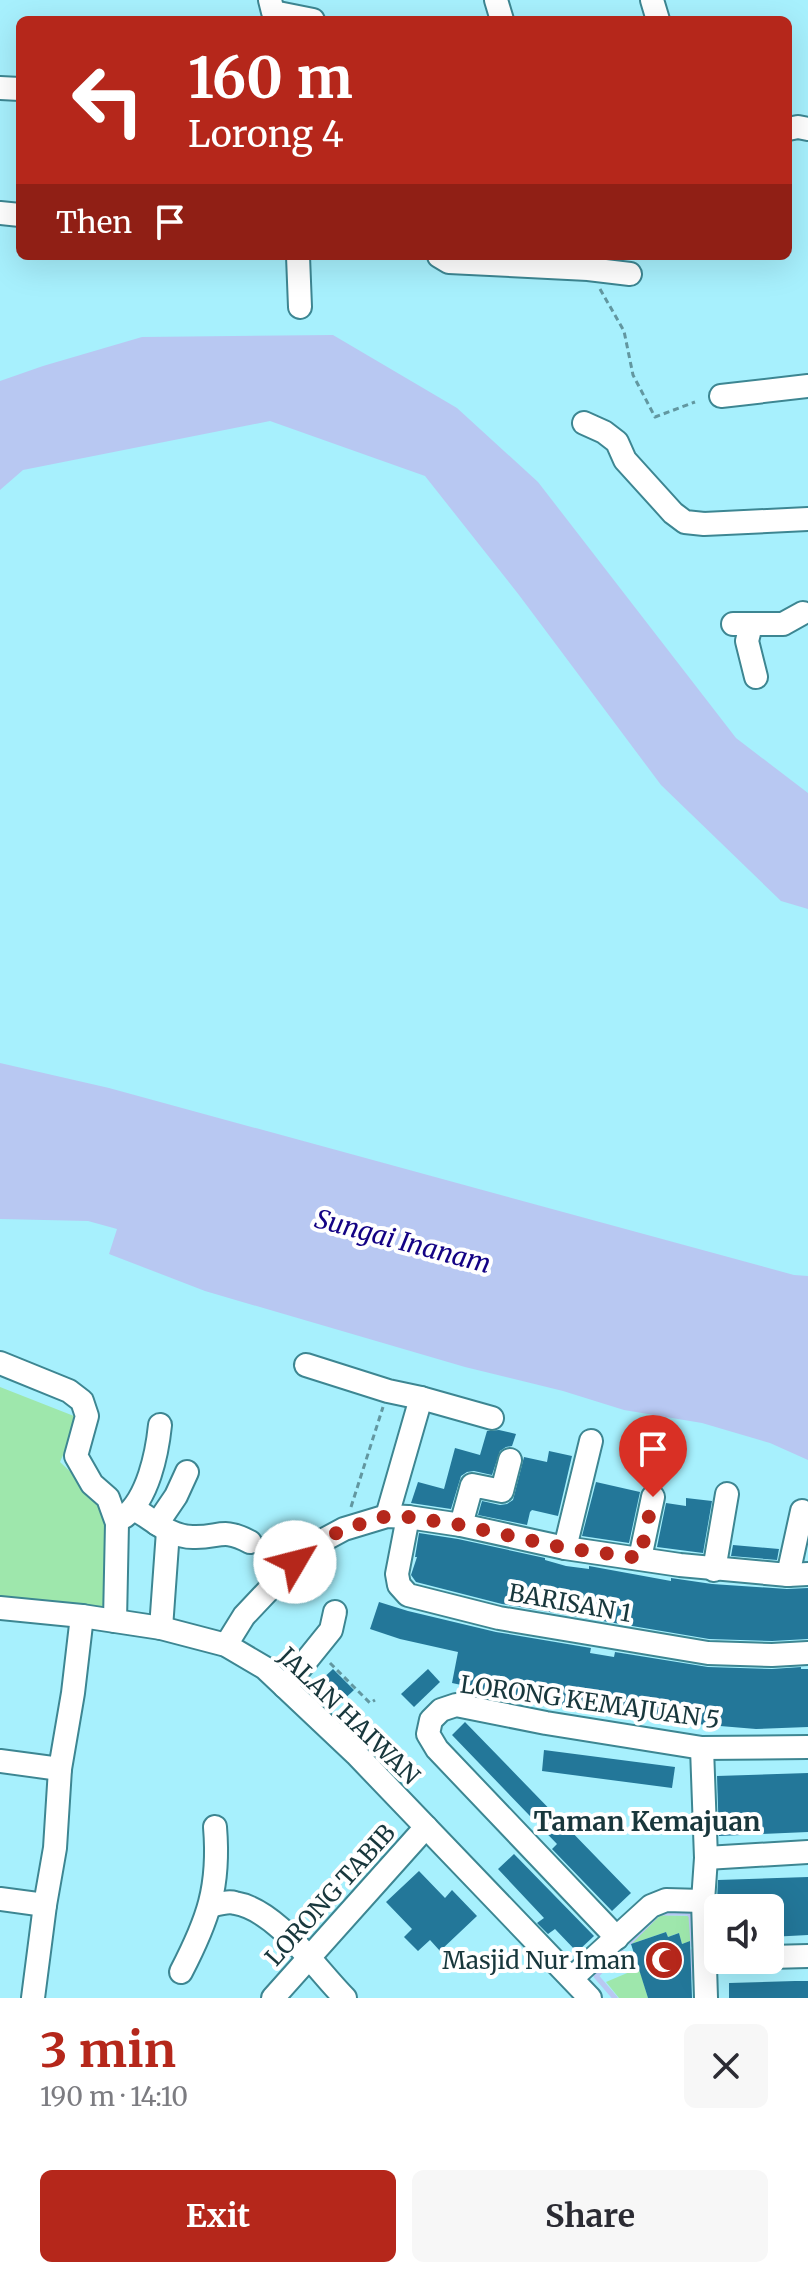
<!DOCTYPE html>
<html lang="en">
<head>
<meta charset="utf-8">
<style>
	body { margin:0; font-family:Merriweather,serif; background:#f7f7f7; color:#2b2b33; height:100vh; display:flex; flex-direction:column; font-size:30px; white-space:nowrap }
	* { box-sizing:border-box; margin:0 }
	p { font-size:26px; color:#7c7c81 }
	.icon { flex:none; width:44px; height:44px; fill:none; stroke:currentColor; stroke-width:2; stroke-linecap:round; stroke-linejoin:round }
	.map { position:relative; height:1998px; overflow:hidden }
	.drawer { display:flex; flex-direction:column; background:#fff; flex:1 }
	.drawer>* { flex:none }
	.top-card { position:absolute; left:16px; top:16px; width:776px; height:244px; border-radius:12px; box-shadow:0 8px 32px #0002; background:#b5271b; color:#fff; overflow:hidden }
	.fabs { position:absolute; left:704px; top:1894px; display:grid; gap:16px }
	.fabs a { display:grid; place-items:center; width:80px; height:80px; border-radius:12px; background:#fff; box-shadow:0 8px 32px #0002; font-size:40px }
	.pin { position:absolute; display:grid; place-items:center; width:68px; height:68px; color:#fff; margin:-82px -34px; border-radius:50% 50% 50% 0; rotate:-45deg; box-shadow:0 0 8px #0007 }
	.pin .icon { rotate:45deg }
	.me { position:absolute; width:88px; margin:-44px; rotate:53deg; stroke-linejoin:round; filter:drop-shadow(0 0 6px #0008) }
	.turn { display:flex; align-items:center; gap:28px; height:168px; padding:0 40px; font-size:36px }
	.turn .icon { width:104px; height:104px; stroke-width:2.5 }
	.turn b { display:block; font-size:56px; line-height:68px }
	.then { display:flex; align-items:center; height:76px; padding:0 40px; background:#0003; gap:16px; font-size:30px }
	.round { display:grid; place-items:center; flex:none; width:84px; height:84px; border-radius:12px; background:#f7f7f7 }
	.overview { display:flex; align-items:center; justify-content:space-between; height:136px; padding:0 40px }
	h1 { font-size:48px; font-weight:700; line-height:60px; color:#b5271b }
	.primary-button { display:flex; gap:16px; margin-top:auto; padding:16px 40px }
	.primary-button a { flex:1; height:92px; border-radius:12px; background:#b5271b; color:#fff; font-size:32px; font-weight:700; line-height:92px; text-align:center }
	.primary-button a+a { background:#f7f7f7; color:#2b2b33 }
	.map>svg:first-child { display:block }
	.green { fill:#9ee7ac }
	.water { fill:#b8c8f2 }
	.lines { fill:none; stroke-linecap:round; stroke-linejoin:round }
	.stream { stroke:#b8c8f2; stroke-width:5 }
	.building { fill:#237799 }
	.minor-casing { stroke:#3d8692; stroke-width:26 }
	.path { stroke:#6297a0; stroke-width:3; stroke-dasharray:6 4; stroke-linecap:butt }
	.minor { stroke:#fff; stroke-width:22 }
	.route { stroke:#b5271b; stroke-width:14; stroke-dasharray:0 25.2 }
	.labels { text-anchor:middle; dominant-baseline:central; stroke-width:8; stroke-linejoin:round; paint-order:stroke }
	.street-label { font-size:24px; fill:#18373c; stroke:#fff }
	.poi-label { font-size:24px; fill:#18373c; stroke:#fff; text-anchor:end }
	.water-label { font-size:26px; font-style:italic; fill:#130284; stroke:#fff }
	.neighbourhood-label { font-size:26px; font-weight:bold; fill:#18373c; stroke:#fff }
</style>
</head>
<body>
<div class="map">
<svg width="808" height="1998" viewBox="0 0 808 1998">
	<rect width="100%" height="100%" fill="#a7f0fd"/>
	<g class="green">
		<path d="M0,1387l79,31 -19,44 41,39 5,30v66l5,22 -111,-20z"/>
		<path d="M660,1915l29,1 2,25 -9,3 -3,-11 -11,4 -2,-5 -35,12z"/>
		<path d="M639,1968l9,30h-29l-13,-16z"/>
	</g>
	<g class="water">
		<path d="M333,335l124,73 81,74 198,256 72,55v116l-27,-8 -120,-116 -142,-190 -94,-119 -155,-55 -247,49 -23,20v-109l43,-15 99,-29z"/>
		<path d="M0,1063l109,25 685,187 14,1v184l-38,-17 -68,-20 -78,-13 -61,-19 -98,-24 -260,-76 -96,-37 8,-25 -29,-8 -88,-2z"/>
	</g>
	<g class="lines">
		<g class="stream">
			<path d="M630,1942l29,-29h29l3,3 2,29"/>
			<path d="M693,1951l1,27"/>
			<path d="M615,1998l-19,-22 25,-25"/>
		</g>
	</g>
	<g class="building">
		<path d="M499,1430l17,4 -4,12 -6,1 -6,4 -8,24 -18,-4 -7,1 -6,4 -10,33 -40,-6 7,-21 26,7 11,-41 25,7 7,-24z"/>
		<path d="M549,1451l23,5 -14,60 -26,-6 -2,2 -3,13 -49,-10 4,-14 18,4 7,-1 6,-4 11,-43 23,5z"/>
		<path d="M596,1482l44,10 -11,51 -47,-7z"/>
		<path d="M686,1498l26,3 -9,52 -46,-6 9,-44 20,3z"/>
		<path d="M419,1533l39,6 87,19v2l21,6 23,3v-3l82,15v-3l41,6 75,5 21,-1v51l-36,2 -63,-2 -207,-35 -86,-22 -5,-7 6,-18h-2z"/>
		<path d="M733,1545l46,4 -2,11 -46,-4z"/>
		<path d="M379,1602l29,9 88,21 95,16 -1,5 24,4 1,-5 93,15 64,2 29,-2v2h7v58l-52,2 -72,-6 -142,-21 -90,-19 6,-31 -58,-13 -30,-10z"/>
		<path d="M333,1669l21,21 -15,14 -21,-21z"/>
		<path d="M428,1669l12,13 -26,25 -13,-13z"/>
		<path d="M465,1722l166,171 -19,18 -60,-62 5,-5 -105,-109z"/>
		<path d="M544,1750l131,17 -3,21 -130,-17z"/>
		<path d="M808,1773v59l-89,4 -2,-60z"/>
		<path d="M514,1854l80,82 -17,16 -22,-23 -7,5 -11,-11 7,-5 -46,-49z"/>
		<path d="M419,1871l26,27 7,-8 25,26 -37,35 -10,-11 -12,11 -14,-14 8,-8 -26,-27z"/>
		<path d="M808,1877v58l-38,2v-39l-53,2 1,-20z"/>
		<path d="M666,1932l2,5 11,-4 3,11 8,-3 2,57h-44l-17,-54z"/>
		<path d="M795,1981h13v17h-79v-15z"/>
	</g>
	<g class="lines">
		<defs>
			<g id="minor">
				<path d="M270,0l3,12 40,8"/>
				<path d="M496,0l6,20"/>
				<path d="M652,0l6,20"/>
				<path d="M0,88l20,1"/>
				<path d="M788,129l10,-2 10,2"/>
				<path d="M0,213l20,2"/>
				<path d="M298,256l2,51"/>
				<path d="M439,256l10,6 139,7 42,5"/>
				<path d="M721,396l87,-10"/>
				<path d="M584,423l20,9 13,10 8,18 48,53 12,9 19,2 104,-5"/>
				<path d="M733,624h50l20,-11"/>
				<path d="M751,625l-4,16 9,36"/>
				<path d="M0,1363l69,28 13,10 5,15 -11,40 16,28 16,14 9,25 -2,98"/>
				<path d="M306,1365l82,26 33,7"/>
				<path d="M134,1509c19,10 35,28 59,28 27,1 29,-10 57,5"/>
				<path d="M387,1516l34,-118 71,20"/>
				<path d="M124,1517c24,-19 33,-63 36,-92"/>
				<path d="M408,1517l-11,57 2,11 9,10 91,23 209,35 64,2 36,-2"/>
				<path d="M157,1524l19,-28 11,-24"/>
				<path d="M461,1525l11,-40 30,6 8,-31"/>
				<path d="M565,1548l26,-107"/>
				<path d="M640,1558l13,-61"/>
				<path d="M714,1570l13,-76"/>
				<path d="M788,1575l14,-64"/>
				<path d="M0,1608l82,8 79,12 65,17 39,23 91,86 234,244"/>
				<path d="M161,1628l7,-97"/>
				<path d="M226,1645l18,-29 51,-54 21,-18 28,-15 43,-13 21,1 53,8 104,23 115,17 108,10 20,-1"/>
				<path d="M285,1687l46,-57 4,-18"/>
				<path d="M702,1748l4,110 -3,43 3,97"/>
				<path d="M0,1761l60,8"/>
				<path d="M706,1858l102,-6"/>
				<path d="M0,1899l45,6"/>
				<path d="M210,1906c8,-2 18,-5 25,-3 42,7 81,66 110,95"/>
				<path d="M617,1938l-180,-189 -9,-15 3,-14 10,-10 15,-5 90,18 156,25 106,-1"/>
				<path d="M770,1957l38,-1"/>
				<path d="M181,1972c27,-52 39,-85 34,-145"/>
				<path d="M572,1978l79,-72 15,-6 37,1"/>
				<path d="M33,1998l12,-93 10,-57 5,-79 13,-76 9,-77"/>
				<path d="M273,1998l153,-171"/>
			</g>
		</defs>
		<use href="#minor" class="minor-casing"/>
		<g class="path">
			<path d="M600,289l24,42 9,44 22,42 40,-15"/>
			<path d="M351,1507l32,-100"/>
			<path d="M330,1663l40,40 5,-3"/>
		</g>
		<use href="#minor" class="minor"/>
	</g>
	<g class="lines">
		<path class="route" d="M295,1562l21,-18 28,-15 43,-13 21,1 53,8 104,23 75,10 13,-61"/>
	</g>
	<defs>
		<symbol id="mosque-disc" viewBox="-11 -11 22 22"><circle r="9.5" fill="#b5271b" stroke="#fff"/><path d="M3.5-4.9A6 6 0 1 0 3.5 4.9A5 5 0 1 1 3.5-4.9Z" fill="#fff"/></symbol>
	</defs>
	<g fill-rule="evenodd">
		<use href="#mosque-disc" x="642" y="1938" width="44" height="44"/>
	</g>
	<g class="labels">
		<g class="street-label">
			<text transform="translate(570 1603) rotate(10)">BARISAN 1</text>
			<text transform="translate(590 1702) rotate(8)">LORONG KEMAJUAN 5</text>
			<text transform="translate(349 1716) rotate(44)">JALAN HAIWAN</text>
			<text transform="translate(330 1895) rotate(-48)">LORONG TABIB</text>
		</g>
		<g class="poi-label">
			<text x="636" y="1960">Masjid Nur Iman</text>
		</g>
		<g class="water-label">
			<text transform="translate(403 1241) rotate(15)">Sungai Inanam</text>
		</g>
		<g class="neighbourhood-label">
			<text x="647" y="1821">Taman Kemajuan</text>
		</g>
	</g>
</svg>
<div class="fabs">
<a><svg class="icon" aria-label="sound" viewBox="0 0 24 24"><path d="M4 9h4l5-4v14l-5-4H4zM17 9q2 3 0 6"/></svg></a>
</div>
<div class="pin" style="left:653px;top:1497px;background:#d93025"><svg class="icon" aria-label="arrive" viewBox="0 0 24 24"><path d="M6 21V4h12l-3 4 3 4H6"/></svg></div>
<svg class="me" style="left:295px;top:1562px" viewBox="-20 -20 40 40"><circle r="19" fill="#fff"/><path d="M0-13L10 11 0 6-10 11z" fill="#b5271b"/></svg>
<div class="top-card">
<div class="turn"><svg class="icon" aria-label="left" viewBox="0 0 24 24"><path d="M17 20v-9H6M10 6l-5 5 5 5"/></svg><div><b>160 m</b>Lorong 4</div></div>
<div class="then">Then<svg class="icon" aria-label="arrive" viewBox="0 0 24 24"><path d="M6 21V4h12l-3 4 3 4H6"/></svg></div>
</div>
</div>
<section class="drawer">
<div class="overview"><div><h1>3 min</h1><p>190 m · 14:10</p></div><a class="round"><svg class="icon" aria-label="close" viewBox="0 0 24 24"><path d="M6 6l12 12M18 6L6 18"/></svg></a></div>
<div class="primary-button"><a>Exit</a><a>Share</a></div>
</section>
</body>
</html>
